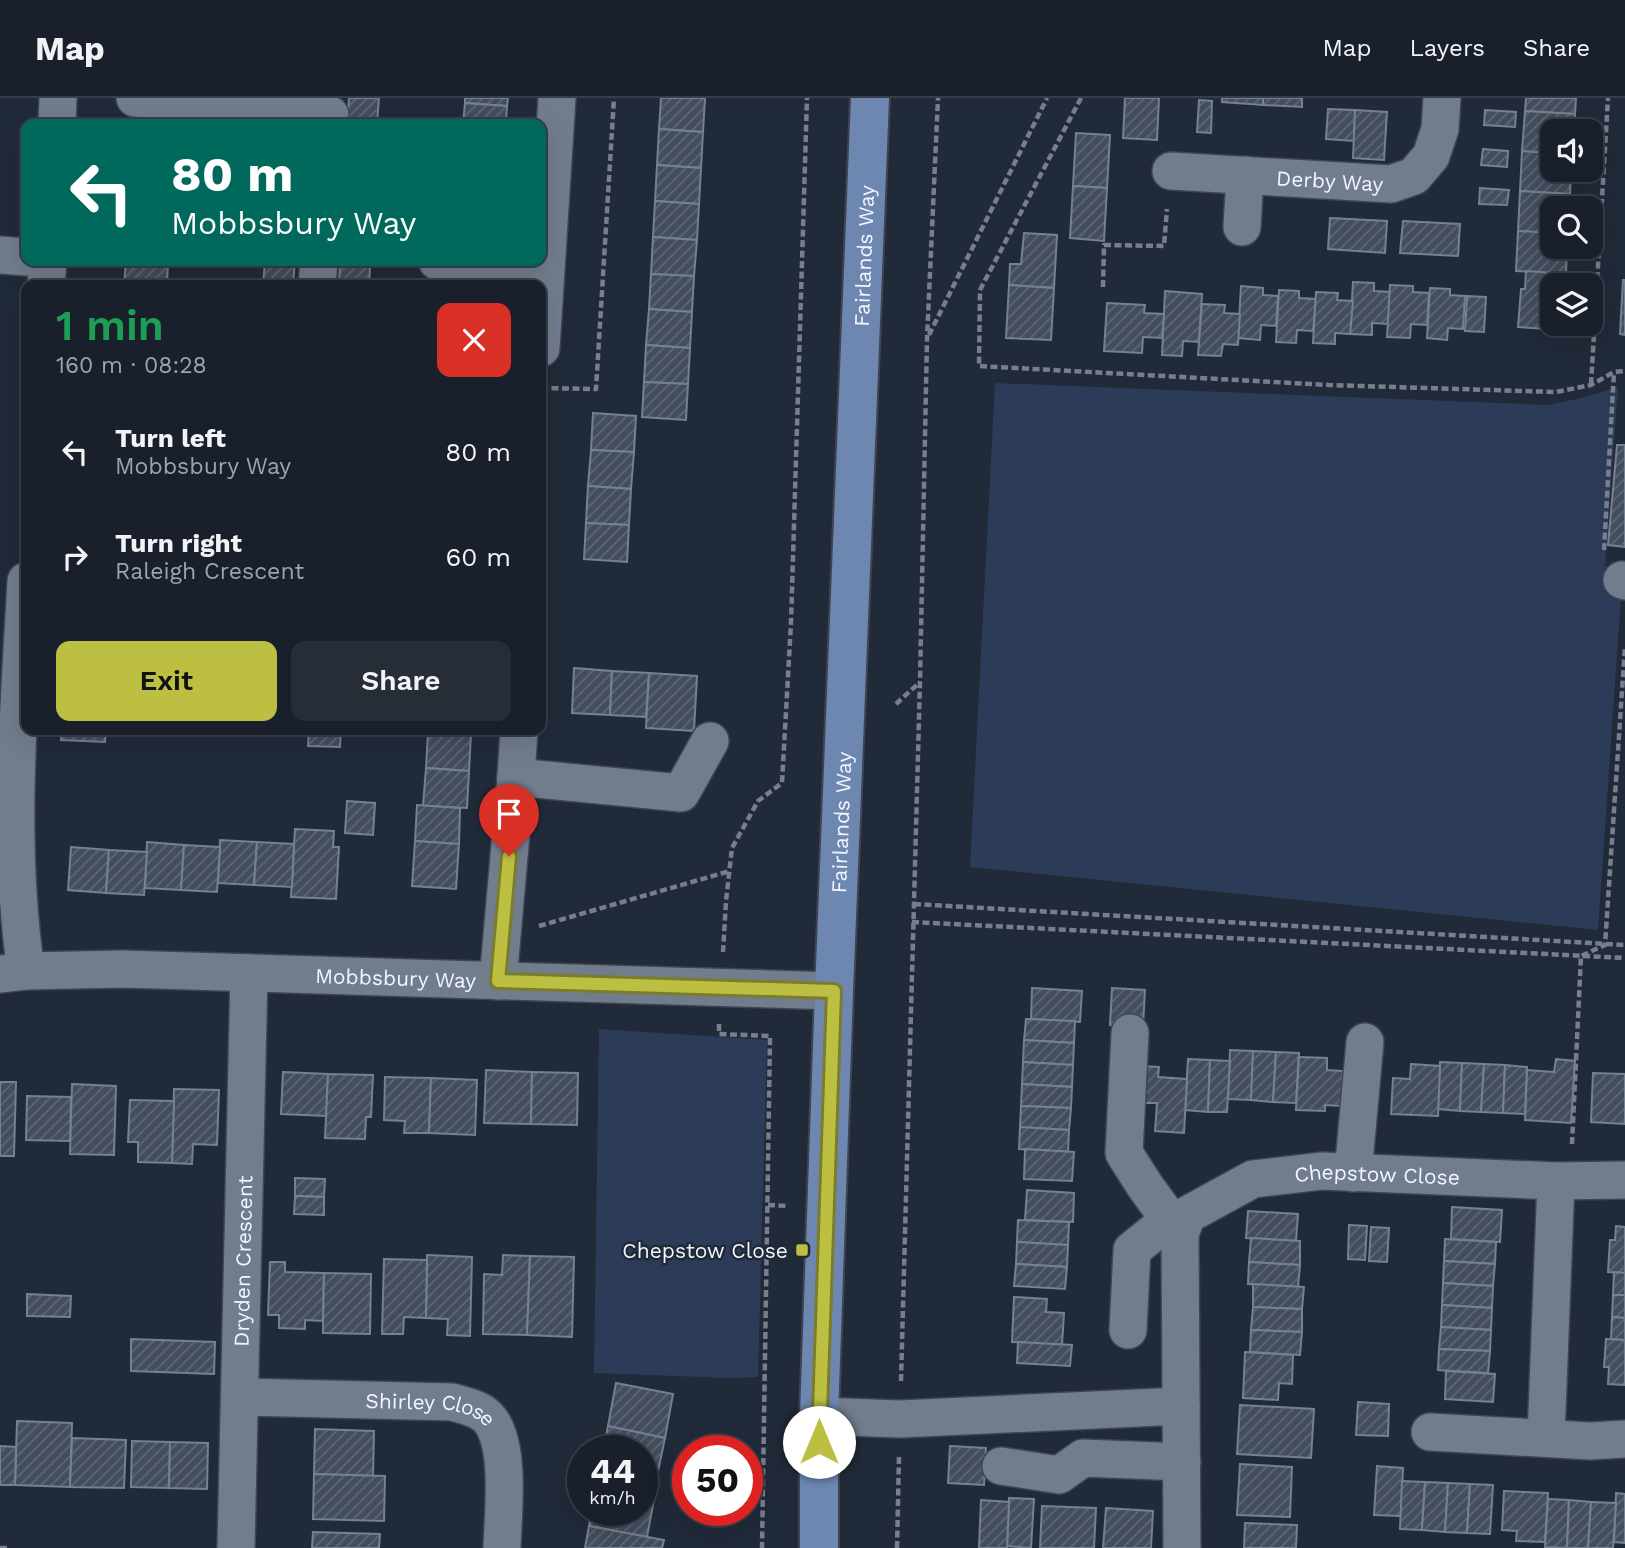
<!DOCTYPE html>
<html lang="en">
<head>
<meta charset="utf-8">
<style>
	body { margin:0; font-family:"Work Sans",sans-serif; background:#262d37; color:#f1f3f6; height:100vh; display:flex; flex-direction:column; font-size:26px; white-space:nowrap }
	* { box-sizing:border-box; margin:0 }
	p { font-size:23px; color:#9fa3a9 }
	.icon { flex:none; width:38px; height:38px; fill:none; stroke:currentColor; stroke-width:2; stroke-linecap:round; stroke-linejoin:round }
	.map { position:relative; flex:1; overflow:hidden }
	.panel { position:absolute; left:21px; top:182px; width:525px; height:455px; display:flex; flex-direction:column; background:#19202b; border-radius:14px; box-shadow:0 7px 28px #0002,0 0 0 2px #373e47 }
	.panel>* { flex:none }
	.guide { position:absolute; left:21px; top:21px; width:525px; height:147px; border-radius:14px; box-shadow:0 7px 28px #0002,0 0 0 2px #373e47; background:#00695c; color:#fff; overflow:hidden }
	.tools { position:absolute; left:1540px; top:21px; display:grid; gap:14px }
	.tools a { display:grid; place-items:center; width:63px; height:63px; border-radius:14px; background:#19202b; box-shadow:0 7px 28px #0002,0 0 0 2px #373e47; font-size:35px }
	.speed { position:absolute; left:567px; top:1337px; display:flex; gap:14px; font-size:35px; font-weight:700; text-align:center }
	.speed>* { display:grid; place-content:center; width:91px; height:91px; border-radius:50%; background:#19202b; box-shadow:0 7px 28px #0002,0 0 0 2px #373e47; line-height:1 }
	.speed small { font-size:18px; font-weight:400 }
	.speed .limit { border:10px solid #d22; background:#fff; color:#111 }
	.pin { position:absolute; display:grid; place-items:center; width:60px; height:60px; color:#fff; margin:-72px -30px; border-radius:50% 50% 50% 0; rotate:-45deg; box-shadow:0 0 7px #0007 }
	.pin .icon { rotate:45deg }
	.me { position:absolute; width:77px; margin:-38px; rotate:0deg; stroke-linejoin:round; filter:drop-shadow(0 0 5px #0008) }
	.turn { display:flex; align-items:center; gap:24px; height:147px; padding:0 35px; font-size:32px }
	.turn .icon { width:91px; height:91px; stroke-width:2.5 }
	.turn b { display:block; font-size:49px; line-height:60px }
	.round { display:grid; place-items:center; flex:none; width:74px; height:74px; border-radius:14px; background:#262d37 }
	.headline { display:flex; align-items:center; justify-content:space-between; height:119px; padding:0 35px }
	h1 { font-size:42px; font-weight:600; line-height:52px; color:#1e9e55 }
	.primary-button { display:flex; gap:14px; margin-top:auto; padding:14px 35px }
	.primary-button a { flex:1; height:80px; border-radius:14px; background:#bdbf43; color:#111; font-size:28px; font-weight:600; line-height:80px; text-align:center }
	.primary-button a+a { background:#262d37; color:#f1f3f6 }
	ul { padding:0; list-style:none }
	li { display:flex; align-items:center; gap:21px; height:105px; padding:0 35px }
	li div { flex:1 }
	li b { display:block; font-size:26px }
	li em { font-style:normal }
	header { display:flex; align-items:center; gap:42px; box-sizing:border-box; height:98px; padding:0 35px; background:#19202b; border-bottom:2px solid #373e47 }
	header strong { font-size:33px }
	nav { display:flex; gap:38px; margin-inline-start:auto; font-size:24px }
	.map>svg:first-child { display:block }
	.green { fill:#2c3c58 }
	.building { fill:url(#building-hatch); stroke:#758091; stroke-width:2 }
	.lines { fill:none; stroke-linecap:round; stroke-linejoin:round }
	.minor-casing { stroke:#3e4450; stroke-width:40 }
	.major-casing { stroke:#3e4450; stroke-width:42 }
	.path { stroke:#787e8b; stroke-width:4.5; stroke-dasharray:7 3.5; stroke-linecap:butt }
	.minor { stroke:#717c8d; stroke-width:37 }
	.major { stroke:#6d87b1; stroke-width:38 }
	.route-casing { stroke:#7b7c2c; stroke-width:18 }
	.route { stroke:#bdbf43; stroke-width:12 }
	.poi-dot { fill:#bdbf43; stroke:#212a39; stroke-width:2.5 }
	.labels { text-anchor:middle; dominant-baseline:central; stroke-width:5; stroke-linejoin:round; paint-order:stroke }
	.street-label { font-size:21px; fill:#f1f5fd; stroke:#212a39 }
	.poi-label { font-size:21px; fill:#f1f5fd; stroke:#212a39; text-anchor:end }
</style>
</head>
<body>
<header>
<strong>Map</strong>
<nav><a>Map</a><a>Layers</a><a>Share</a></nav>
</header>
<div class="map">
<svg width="1625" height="1450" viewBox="0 0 1625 1450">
	<defs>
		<pattern id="building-hatch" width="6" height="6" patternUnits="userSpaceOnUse" patternTransform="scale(1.75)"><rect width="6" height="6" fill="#434d5d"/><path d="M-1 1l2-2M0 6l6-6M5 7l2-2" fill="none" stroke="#5f6775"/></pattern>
	</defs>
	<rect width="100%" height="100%" fill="#212a39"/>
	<g class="green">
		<path d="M995,285l553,22 38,-8 32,-10 -13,179 18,2 -25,362 -628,-63z"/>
		<path d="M599,931l168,11 -9,337 -28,1 -136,-5z"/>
	</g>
	<g class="building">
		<path d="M349,0h30l-2,26h-30z"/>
		<path d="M465,0h43l-1,8 -42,-3z"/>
		<path d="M661,0h44l-2,34 -44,-3z"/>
		<path d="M1125,0h34l-2,42 -34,-2z"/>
		<path d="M1222,0h41v7l-41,-3z"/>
		<path d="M1263,0h39v9l-39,-2z"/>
		<path d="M1526,0h50l-1,16 -50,-3z"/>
		<path d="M1199,2l13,1 -1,32 -14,-1z"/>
		<path d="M465,5l42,3 -1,18h-43z"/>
		<path d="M1328,11l27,1 -1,31 -28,-2z"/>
		<path d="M1355,12l32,2 -3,48 -31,-2z"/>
		<path d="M1485,12l31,2 -1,15 -31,-2z"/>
		<path d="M141,13l42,3v10h-43z"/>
		<path d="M1525,13l50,3 -1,17h-22v22l-30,-2z"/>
		<path d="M659,31l44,3 -2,36 -44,-3z"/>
		<path d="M1076,35l34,2 -3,53 -34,-2z"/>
		<path d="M1483,51l25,2 -1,16 -26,-2z"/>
		<path d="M1522,53l30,2v17h19l-1,24 -50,-3z"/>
		<path d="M657,67l44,3 -2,36 -44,-3z"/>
		<path d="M1073,88l34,2 -3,53 -34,-3z"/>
		<path d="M1480,90l29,2 -2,15 -28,-1z"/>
		<path d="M1520,93l50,3 -1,14h-17v25l-34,-2z"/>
		<path d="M655,103l44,3 -2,36 -44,-3z"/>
		<path d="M1330,120l57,3 -2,32 -57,-4z"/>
		<path d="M1403,123l57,3 -2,32 -58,-3z"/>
		<path d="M1518,133l34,2v14h15l-1,27 -50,-3z"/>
		<path d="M1024,135l33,2 -3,53 -45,-3 1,-21h11z"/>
		<path d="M653,139l44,3 -3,36 -43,-2z"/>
		<path d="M126,163h42l-1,24h-43z"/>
		<path d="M265,163h30l-2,24h-30z"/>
		<path d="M340,167l30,2 -1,18h-30z"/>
		<path d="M1526,173l28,2 -2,12v39h11l-1,6 -44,-3 3,-38h4z"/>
		<path d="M454,175l43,3 -1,9h-43z"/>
		<path d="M651,176l43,2 -2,36 -43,-3z"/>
		<path d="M1623,182h2v55l-5,-1z"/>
		<path d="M1353,184l21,1v8l16,1 -1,32 -17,-1v12l-22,-1z"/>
		<path d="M1009,187l45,3 -3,52 -45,-2z"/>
		<path d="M1390,187l23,1v6l16,1 -2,32 -16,-1 -1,14 -23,-1z"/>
		<path d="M1241,188l22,2v7l15,1 -2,30 -15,-1 -1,15 -22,-2z"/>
		<path d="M1430,190l20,1v6l15,1 -2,33 -15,-1 -1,12 -20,-2z"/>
		<path d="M1279,192l20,1v7l17,1 -3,32 -16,-1 -1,13 -20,-1z"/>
		<path d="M1165,193l37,3 -3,48 -16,-1 -1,15 -20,-1z"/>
		<path d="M1316,194l22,1 -1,7 16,1 -3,33 -15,-1v11l-22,-1z"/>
		<path d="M1467,198l19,1 -2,35 -19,-1z"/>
		<path d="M1107,205l38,2 -1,8 20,1 -2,24 -19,-1 -1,16 -38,-2z"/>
		<path d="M1202,206l23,1 -1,8 16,1 -2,31 -15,-1 -2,12 -23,-1z"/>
		<path d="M649,211l43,3 -2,36 -44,-3z"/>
		<path d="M646,247l44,3 -2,36 -44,-2z"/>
		<path d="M644,284l44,2 -2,36 -44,-3z"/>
		<path d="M593,315l43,3 -2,36 -43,-2z"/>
		<path d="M1617,347h8v102l-17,-2z"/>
		<path d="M591,352l43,2 -3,37 -43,-3z"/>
		<path d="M588,388l43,3 -2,36 -43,-2z"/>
		<path d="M586,425l43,2 -2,37 -43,-3z"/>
		<path d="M574,570l38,3 -2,44 -38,-2z"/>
		<path d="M612,573l37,2 -3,44 -36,-2z"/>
		<path d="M649,575l48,3 -3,55 -48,-3z"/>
		<path d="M62,632h44l-1,12 -44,-2z"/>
		<path d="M309,632h32l-1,17 -32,-1z"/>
		<path d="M428,632h43v4z"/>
		<path d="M428,633l43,3 -2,37 -43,-3z"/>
		<path d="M426,670l43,3 -2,37 -44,-2z"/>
		<path d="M347,703l28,2 -2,32 -28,-2z"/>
		<path d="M417,707l43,3 -1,36 -44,-3z"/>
		<path d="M295,731l39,2 -1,16h6l-3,52 -45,-2z"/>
		<path d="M220,742l37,2 -3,43 -36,-2z"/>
		<path d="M415,743l44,3 -3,45 -44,-3z"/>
		<path d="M147,744l37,3 -3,45 -36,-2z"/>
		<path d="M257,744l37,2 -2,43 -38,-2z"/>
		<path d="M184,747l36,2 -3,45 -36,-2z"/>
		<path d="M71,749l38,3 -3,43 -38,-3z"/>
		<path d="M109,752l38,2 -3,43 -38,-2z"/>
		<path d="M1032,890l50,3 -2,31 -49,-3z"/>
		<path d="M1112,890l33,2 -2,36 -33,-1z"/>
		<path d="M1026,921l49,2 -1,22 -50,-3z"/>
		<path d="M1024,942l50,3 -1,22 -50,-3z"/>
		<path d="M1230,952l23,1 -2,49 -23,-1z"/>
		<path d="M1253,953l23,1 -3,50 -22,-2z"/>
		<path d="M1276,954l23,1 -3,50 -23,-1z"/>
		<path d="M1299,959l28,1v12l16,1 -2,35 -16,-1v6l-29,-1z"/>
		<path d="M1188,961l22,1 -2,52 -23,-2z"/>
		<path d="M1556,961l19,2 -4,62 -46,-3 2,-50 27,2z"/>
		<path d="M1210,962l20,1 -3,51h-19z"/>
		<path d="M1023,964l50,3 -1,22 -50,-3z"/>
		<path d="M1440,964l22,1 -2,48 -22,-2z"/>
		<path d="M1462,965l22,1 -3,48 -21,-1z"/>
		<path d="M1411,966l29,2 -2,50 -47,-2 2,-36 17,1z"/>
		<path d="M1484,966l21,1 -2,48 -22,-1z"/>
		<path d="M1505,967l22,2 -2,47 -22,-1z"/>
		<path d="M1142,968l17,1 -1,10 29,2 -3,54 -29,-2 2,-28h-16z"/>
		<path d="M486,972l46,2 -1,52 -47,-1z"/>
		<path d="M283,974l45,2 -2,42 -45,-2z"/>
		<path d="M532,974l46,1 -1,52 -46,-1z"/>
		<path d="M1593,975l32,1v50l-34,-2z"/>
		<path d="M328,976l45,1 -2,42h-5l-1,22 -40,-1z"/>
		<path d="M385,979l46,1 -2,55h-25l1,-12 -21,-1z"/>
		<path d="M431,980l46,2 -2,55 -46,-2z"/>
		<path d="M0,984h16l-2,74h-14z"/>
		<path d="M72,986l44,2 -2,69 -44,-1z"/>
		<path d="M1022,986l50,3 -1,21 -50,-2z"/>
		<path d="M174,991l45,1 -2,55 -24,-1 -1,20 -20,-1z"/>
		<path d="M27,998l44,1 -1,44 -44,-1z"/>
		<path d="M130,1002l44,1 -2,62 -34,-1v-20h-10z"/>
		<path d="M1021,1008l50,2 -2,22 -49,-3z"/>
		<path d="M1020,1029l49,3 -1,22 -49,-3z"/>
		<path d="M1025,1051l49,3 -2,29 -48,-2z"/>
		<path d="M295,1080l30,1 -1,18 -29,-1z"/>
		<path d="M1027,1092l47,3 -1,29 -48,-2z"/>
		<path d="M295,1098l29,1v18l-30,-1z"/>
		<path d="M1452,1109l50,3 -2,32 -49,-3z"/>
		<path d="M1248,1113l50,3 -2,27 -50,-3z"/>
		<path d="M1018,1122l51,2 -1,23 -51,-3z"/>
		<path d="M1349,1127l18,1 -2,34 -17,-1z"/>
		<path d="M1616,1128l9,1v46l-17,-1 2,-32h5z"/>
		<path d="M1371,1129l18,1 -2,34 -18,-1z"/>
		<path d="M1251,1140l49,3v24l-51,-3z"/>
		<path d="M1445,1141l51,3 -1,22 -51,-3z"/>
		<path d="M1017,1144l51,3 -1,22 -51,-3z"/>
		<path d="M427,1157l45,2 -2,79 -23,-1 1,-16 -22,-1z"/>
		<path d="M503,1157l27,1 -3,79 -44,-1 1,-60 18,1z"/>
		<path d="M530,1158l44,1 -2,80 -45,-2z"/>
		<path d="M384,1161l43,1 -1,58 -22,-1 -1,17h-21z"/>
		<path d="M1444,1163l51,3 -2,22 -50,-3z"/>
		<path d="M270,1164h15v10l39,1 -1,48 -18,-1v9l-26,-1v-13h-11z"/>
		<path d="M1249,1164l51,3 -2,22 -50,-3z"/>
		<path d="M1016,1166l51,3 -2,22 -51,-3z"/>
		<path d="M1614,1174l11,1v22h-12z"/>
		<path d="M324,1175l47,1 -1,60 -47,-1z"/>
		<path d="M1443,1185l50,3 -1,22 -50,-3z"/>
		<path d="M1253,1186l51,3 -2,22 -49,-2z"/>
		<path d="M27,1196l44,2 -1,21 -43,-1z"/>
		<path d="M1613,1197h12v23l-13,-1z"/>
		<path d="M1014,1199l33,2 -1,13 18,1 -2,32 -50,-3z"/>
		<path d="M1442,1207l50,3 -1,22 -50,-3z"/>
		<path d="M1253,1209l49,2v23l-51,-2z"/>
		<path d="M1612,1219l13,1v22l-14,-1z"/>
		<path d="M1441,1229l50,3 -1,21 -51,-2z"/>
		<path d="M1251,1232l51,2 -2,23 -50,-3z"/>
		<path d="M131,1241l84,3 -1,32 -83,-3z"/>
		<path d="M1606,1241l19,1v45l-17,-1 1,-17h-5z"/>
		<path d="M1018,1244l54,3 -2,21 -53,-3z"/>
		<path d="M1439,1251l51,2 -2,22 -50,-3z"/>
		<path d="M1245,1254l48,3 -1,29 -13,-1 -1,17 -35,-2z"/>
		<path d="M1446,1273l49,3 -2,28 -48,-3z"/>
		<path d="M616,1285l57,11 -8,44 -57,-12z"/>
		<path d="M1358,1304l31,2 -1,32 -32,-1z"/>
		<path d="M1240,1307l74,4 -3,49 -74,-4z"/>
		<path d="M17,1323l55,2 -2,64 -55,-2z"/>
		<path d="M608,1328l57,12 -9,43 -14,-3v-27h-39z"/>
		<path d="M315,1331l59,2 -1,45 -59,-2z"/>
		<path d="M72,1340l54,2 -2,48 -54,-1z"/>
		<path d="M132,1343l38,1 -1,46 -38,-1z"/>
		<path d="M170,1344l38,1 -1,46 -38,-1z"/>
		<path d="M0,1348l16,1 -1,38h-15z"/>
		<path d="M950,1348l36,2 -2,37 -36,-2z"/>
		<path d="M1240,1366l52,3 -2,50 -53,-2z"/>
		<path d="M1377,1368l26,2 -2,48 -27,-1z"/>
		<path d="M314,1376l71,2 -1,45 -71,-2z"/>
		<path d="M1402,1383l23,1 -3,48 -22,-1z"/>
		<path d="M1425,1384l23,1 -3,49 -23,-2z"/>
		<path d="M1448,1385l22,1 -3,49 -22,-1z"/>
		<path d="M1470,1386l23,1 -3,49 -23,-1z"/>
		<path d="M642,1393l13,3 -8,43 -58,-11 3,-16h50z"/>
		<path d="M1504,1393l44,2 -3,49 -29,-1 1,-10 -15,-1z"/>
		<path d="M1616,1395l9,1v49l-11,-1z"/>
		<path d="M1009,1400l25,1 -3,49 -24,-2z"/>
		<path d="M1548,1401l21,1 -2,48 -22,-1z"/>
		<path d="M981,1402l28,2 -2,46h-28z"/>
		<path d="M1569,1402l22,2 -3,46h-21z"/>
		<path d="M1591,1404l25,1 -3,45h-25z"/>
		<path d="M1042,1408l54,2 -2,40h-54z"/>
		<path d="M1106,1410l47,3 -2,37h-48z"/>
		<path d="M1245,1425l52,2 -1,23h-52z"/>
		<path d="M589,1428l75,14 -2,8h-77z"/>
		<path d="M313,1434l67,2 -1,14h-67z"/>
	</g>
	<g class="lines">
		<defs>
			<g id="minor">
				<path d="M135,0l195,17"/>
				<path d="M57,26l1,-26"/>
				<path id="s1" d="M1171,73l220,13 23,-8 17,-20 9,-27 2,-31"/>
				<path d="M1242,129l3,-52"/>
				<path d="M0,157l26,2"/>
				<path d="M437,163l109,5"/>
				<path d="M46,187l2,-24"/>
				<path d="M317,187l2,-24"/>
				<path d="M541,250l16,-250"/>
				<path d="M1622,482l3,1"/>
				<path d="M516,679l165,16 29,-52"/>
				<path d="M26,873c-19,-129 -7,-261 0,-390"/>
				<path id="s2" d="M0,876l26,-3 97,-2 711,22"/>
				<path d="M498,883l18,-204 3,-47"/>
				<path d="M1130,935l-6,120 21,33 35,48"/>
				<path d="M1353,1075l12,-131"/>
				<path d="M1128,1232l4,-80 37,-30"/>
				<path id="s3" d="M240,1299l212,5c13,4 29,6 38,18 21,27 13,94 12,128"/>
				<path d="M819,1318l81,3 281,-13"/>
				<path d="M1430,1334l160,9 35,-2"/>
				<path d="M1546,1339l10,-256"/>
				<path d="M1001,1368l58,9 24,-17 99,4"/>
				<path id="s4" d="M236,1450l13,-575"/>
				<path id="s5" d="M1182,1450l-2,-314 7,-19 66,-36 69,-8 234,10 69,-1"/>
			</g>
			<g id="major">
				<path id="s6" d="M819,1450v-132l15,-425 36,-893"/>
			</g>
		</defs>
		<use href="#minor" class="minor-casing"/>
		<use href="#major" class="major-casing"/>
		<g class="path">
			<path d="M1081,0l-101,192 -1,76 350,19 227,7 35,-7 23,-13 11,-1"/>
			<path d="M1103,189l1,-42 60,1 3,-37"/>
			<path d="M929,237l118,-237"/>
			<path d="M1591,286l17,-286"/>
			<path d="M541,290l55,1 18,-291"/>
			<path d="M1604,452l10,-178"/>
			<path d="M896,606l24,-22"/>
			<path d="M914,806l711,41"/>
			<path d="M912,824l713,36"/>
			<path d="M539,828l191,-55"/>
			<path d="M723,854l3,-51 6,-53 26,-47 24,-18 9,-160 16,-525"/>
			<path d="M719,926v10l51,2 -8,512"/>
			<path d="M1572,1046l9,-188 24,-11 20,-299"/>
			<path d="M768,1107l20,1"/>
			<path d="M901,1283l19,-700 7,-342 11,-241"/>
			<path d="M0,1450h7"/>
			<path d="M897,1450l2,-92"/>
		</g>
		<use href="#minor" class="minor"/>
		<use href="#major" class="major"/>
	</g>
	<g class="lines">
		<defs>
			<path id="route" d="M509,758l-11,125 336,10 -15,451"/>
		</defs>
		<use href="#route" class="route-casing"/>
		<use href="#route" class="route"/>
	</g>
	<rect class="poi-dot" x="795" y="1145" width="14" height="14" rx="3.5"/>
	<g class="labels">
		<g class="street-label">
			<text stroke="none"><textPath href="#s1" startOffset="159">Derby Way</textPath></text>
			<text stroke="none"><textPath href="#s6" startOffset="1293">Fairlands Way</textPath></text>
			<text stroke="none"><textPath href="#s6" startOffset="726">Fairlands Way</textPath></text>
			<text stroke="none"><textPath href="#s2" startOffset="396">Mobbsbury Way</textPath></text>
			<text stroke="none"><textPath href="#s5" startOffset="534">Chepstow Close</textPath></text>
			<text stroke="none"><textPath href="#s4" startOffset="287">Dryden Crescent</textPath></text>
			<text stroke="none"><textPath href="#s3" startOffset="192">Shirley Close</textPath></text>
		</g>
		<g class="poi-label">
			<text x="788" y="1152">Chepstow Close</text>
		</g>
	</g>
</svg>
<div class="tools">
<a><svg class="icon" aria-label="sound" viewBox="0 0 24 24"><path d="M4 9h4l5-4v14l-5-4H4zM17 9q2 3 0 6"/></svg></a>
<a><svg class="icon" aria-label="search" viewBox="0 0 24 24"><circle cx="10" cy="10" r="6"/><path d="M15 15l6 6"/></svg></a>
<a><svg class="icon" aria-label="layers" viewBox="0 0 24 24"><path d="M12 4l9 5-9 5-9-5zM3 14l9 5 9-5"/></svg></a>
</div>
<div class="speed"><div>44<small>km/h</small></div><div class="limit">50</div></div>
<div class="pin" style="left:509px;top:758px;background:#d93025"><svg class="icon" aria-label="arrive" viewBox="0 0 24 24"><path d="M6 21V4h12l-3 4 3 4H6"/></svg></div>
<svg class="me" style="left:819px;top:1344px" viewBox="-20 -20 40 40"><circle r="19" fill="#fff"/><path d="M0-13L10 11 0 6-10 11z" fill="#bdbf43"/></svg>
<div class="guide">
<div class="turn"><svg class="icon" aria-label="left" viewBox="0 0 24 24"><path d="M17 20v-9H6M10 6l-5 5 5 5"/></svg><div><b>80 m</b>Mobbsbury Way</div></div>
</div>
<section class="panel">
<div class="headline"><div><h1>1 min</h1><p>160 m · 08:28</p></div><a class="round" style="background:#d93025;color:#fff"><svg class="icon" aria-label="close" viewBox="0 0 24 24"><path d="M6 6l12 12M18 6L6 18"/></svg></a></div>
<ul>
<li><svg class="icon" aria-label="left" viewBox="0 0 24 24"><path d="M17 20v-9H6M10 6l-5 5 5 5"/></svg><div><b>Turn left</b><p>Mobbsbury Way</p></div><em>80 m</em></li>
<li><svg class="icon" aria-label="right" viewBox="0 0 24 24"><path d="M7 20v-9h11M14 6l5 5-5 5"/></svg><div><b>Turn right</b><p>Raleigh Crescent</p></div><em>60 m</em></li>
</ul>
<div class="primary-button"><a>Exit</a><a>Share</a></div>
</section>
</div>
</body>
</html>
